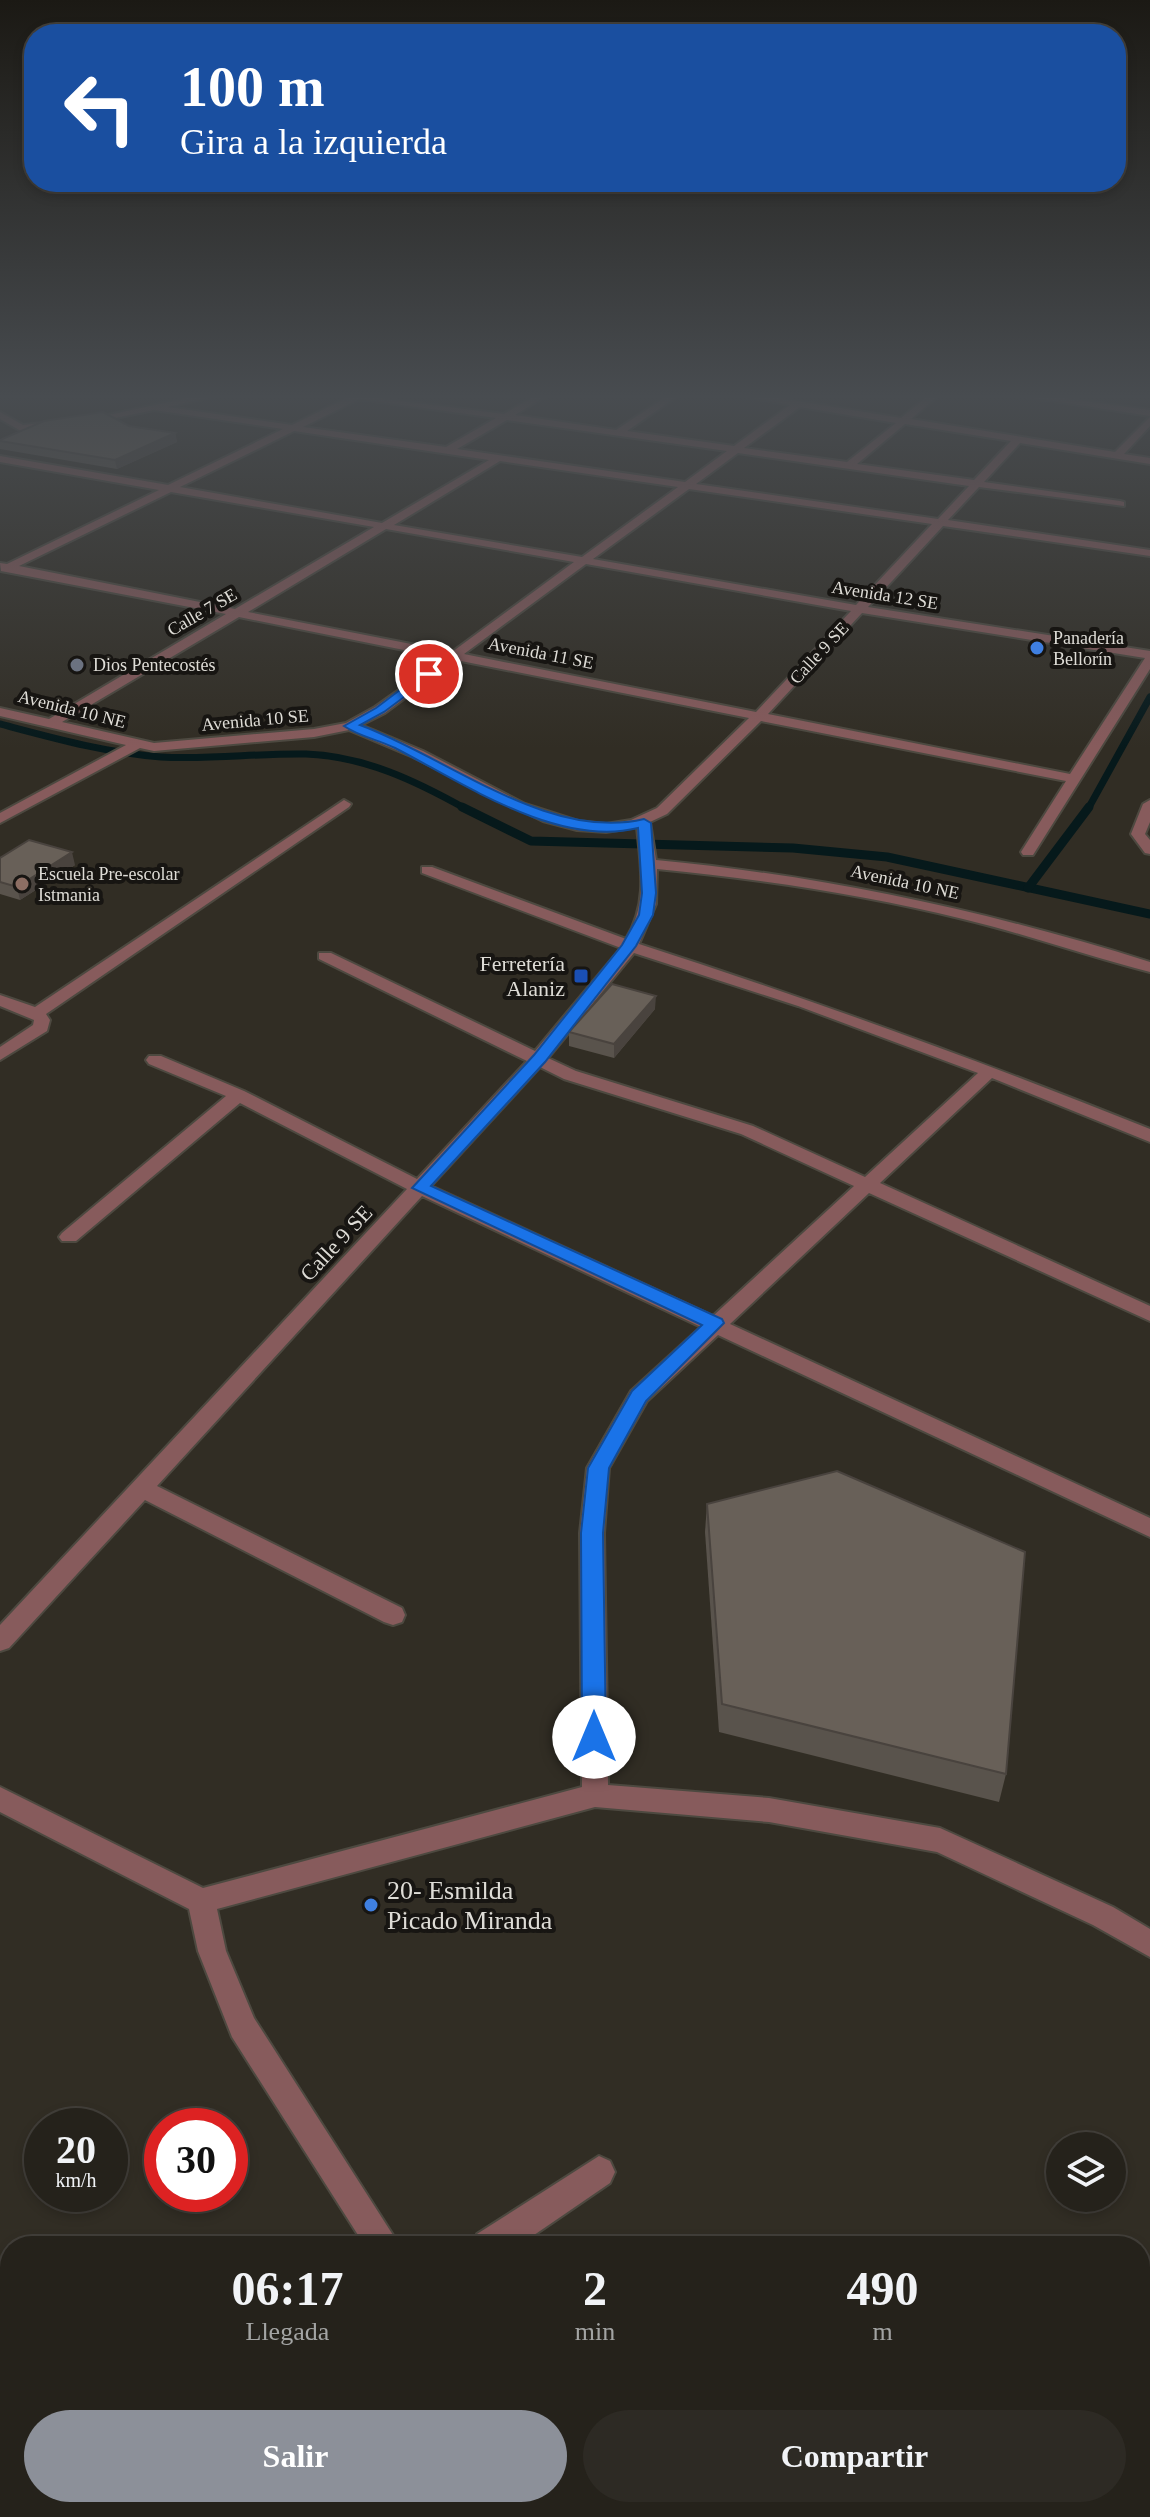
<!DOCTYPE html>
<html lang="es">
<head>
<meta charset="utf-8">
<style>
	body { margin:0; font-family:Georgia,serif; background:#2d2a24; color:#f1f3f6; height:100vh; display:flex; flex-direction:column; font-size:30px; white-space:nowrap }
	* { box-sizing:border-box; margin:0 }
	p { font-size:26px; color:#a3a4a3 }
	.icon { flex:none; width:44px; height:44px; fill:none; stroke:currentColor; stroke-width:2; stroke-linecap:round; stroke-linejoin:round }
	.map { position:relative; flex:1; overflow:hidden }
	.details { position:absolute; left:0px; top:2236px; width:1150px; height:282px; display:flex; flex-direction:column; background:#25221b; border-radius:32px 32px 0 0; box-shadow:0 4px 12px #0003,0 0 0 2px #423f3a }
	.details>* { flex:none }
	.hud { position:absolute; left:24px; top:24px; width:1102px; height:168px; border-radius:32px; box-shadow:0 4px 12px #0003,0 0 0 2px #423f3a; background:#1a4fa0; color:#fff; overflow:hidden }
	.controls { position:absolute; left:1046px; top:2132px; display:grid; gap:16px }
	.controls a { display:grid; place-items:center; width:80px; height:80px; border-radius:50%; background:#25221b; box-shadow:0 4px 12px #0003,0 0 0 2px #423f3a; font-size:40px }
	.speed { position:absolute; left:24px; top:2108px; display:flex; gap:16px; font-size:40px; font-weight:700; text-align:center }
	.speed>* { display:grid; place-content:center; width:104px; height:104px; border-radius:50%; background:#25221b; box-shadow:0 4px 12px #0003,0 0 0 2px #423f3a; line-height:1 }
	.speed small { font-size:20px; font-weight:400 }
	.speed .limit { border:12px solid #d22; background:#fff; color:#111 }
	.pin { position:absolute; display:grid; place-items:center; width:68px; height:68px; color:#fff; margin:-34px; border:4px solid #fff; border-radius:50%; box-shadow:0 2px 8px #0007 }
	.me { position:absolute; width:88px; margin:-44px; rotate:0deg; stroke-linejoin:round; filter:drop-shadow(0 0 6px #0008) }
	.turn { display:flex; align-items:center; gap:28px; height:168px; padding:0 24px; font-size:36px }
	.turn .icon { width:104px; height:104px; stroke-width:2.5 }
	.turn b { display:block; font-size:56px; line-height:68px }
	.eta { display:flex; justify-content:space-evenly; align-items:center; height:136px; text-align:center }
	.eta b { font-size:48px; font-weight:800; line-height:56px }
	.primary-button { display:flex; gap:16px; margin-top:auto; padding:16px 24px }
	.primary-button a { flex:1; height:92px; border-radius:48px; background:#8c9099; color:#fff; font-size:32px; font-weight:800; line-height:92px; text-align:center }
	.primary-button a+a { background:#2d2a24; color:#f1f3f6 }
	.map>svg:first-child { display:block }
	.lines { fill:none; stroke-linecap:round; stroke-linejoin:round }
	.stream-far1 { stroke:#06191b; stroke-width:7 }
	.stream { stroke:#06191b; stroke-width:9 }
	.minor-casing { stroke:#4d4940; stroke-width:4 }
	.minor { fill:#875b5c; fill-rule:evenodd }
	.wall { fill:#59534c }
	.shaded-wall { fill:#49433e }
	.building { fill:#686058; stroke:#49433e; stroke-width:2 }
	.route { fill:#1a73e8; stroke:#114b97; stroke-width:2 }
	.shop-dot { fill:#3f7fe0; stroke:#171512; stroke-width:3 }
	.worship-dot { fill:#6b7280; stroke:#171512; stroke-width:3 }
	.education-dot { fill:#8d6e63; stroke:#171512; stroke-width:3 }
	.transit-dot { fill:#1a4fb4; stroke:#171512; stroke-width:3 }
	.labels { text-anchor:middle; dominant-baseline:central; stroke-width:8; stroke-linejoin:round; paint-order:stroke }
	.far-street-label { font-size:18px; fill:#dedcd6; stroke:#171512 }
	.far-poi-label { font-size:18px; fill:#dedcd6; stroke:#171512; text-anchor:start }
	.poi-label { font-size:22px; fill:#dedcd6; stroke:#171512; text-anchor:end }
	.street-label { font-size:22px; fill:#dedcd6; stroke:#171512 }
	.near-poi-label { font-size:26px; fill:#dedcd6; stroke:#171512; text-anchor:start }
</style>
</head>
<body>
<div class="map">
<svg width="1150" height="2517" viewBox="0 0 1150 2517">
	<rect width="100%" height="100%" fill="#312d24"/>
	<g class="lines">
		<g class="stream-far1">
			<path d="M0,724c53,14 106,29 161,33 48,3 97,-4 145,-3 58,2 110,27 160,55"/>
			<path d="M1088,809l62,-112"/>
		</g>
		<g class="stream">
			<path d="M462,807l69,34 262,7 94,9 263,57"/>
			<path d="M1028,888l61,-81"/>
		</g>
		<defs>
			<g id="minor">
				<path d="M201,395h18l-51,12 124,18 61,-30 151,19 32,-19h11l-32,20 101,15 53,-35h10l-52,36 107,15 56,-41 -51,-10h22l140,23 28,-23h10l-28,24 204,33 35,-35v9l-26,28 26,4v6l-130,-21 -36,39 136,19 4,1v4l-145,-19 -31,33 202,30v6l-207,-30 -75,81 282,44v18l-117,186h-10l-2,-3 45,-71 -305,-60 -94,93 -17,8 6,38c169,16 332,51 494,102v10c-63,-16 -124,-38 -187,-53 -101,-25 -203,-40 -306,-50l-1,35 -17,40c174,56 342,117 511,185v13l-158,-64 -112,105 270,123v15l-281,-128 -139,131 420,194v19l-432,-202 -71,66 -38,67 -5,65 4,252 161,13 171,30 173,79 37,22v28l-57,-32 -156,-73 -168,-30 -174,-15 -378,102 9,42 28,67 146,228h-35l-133,-209 -34,-86 -9,-42 -189,-97v-25l203,101 379,-101 -2,-254 7,-65 44,-77 70,-64 -279,-131 -265,290 245,122 3,7 -3,7 -9,3 -9,-3 -239,-122 -136,148 -9,3v-26l407,-436 -167,-86 -164,138h-14l-3,-4 3,-4 164,-137 -77,-32 -3,-4 3,-4h12l83,35 173,88 110,-118 -208,-102v-6h12l204,98 86,-103 -199,-75v-6h10l194,72c22,-36 15,-72 11,-112l-31,5 -29,-2 -34,-9 -130,-64 -64,-27 -35,7 -160,14 -14,-3 -140,75v-10l126,-68 -126,-29v-8l49,11 177,-105 -225,-43 -1,-8 7,1 152,-74 -159,-28v-6l168,29 115,-56 -129,-19 -68,14 -5,-3zM359,399l137,19 -50,29 -143,-20zM800,407l96,16 -49,39 -103,-14zM507,420l220,31 -42,31 -228,-33zM905,424l106,17 -37,39 -117,-16zM294,431l195,29 -107,63 -202,-36zM738,453l231,33 -31,33 -242,-35zM500,461l178,26 -96,70 -188,-32zM689,489l243,35 -76,81 -263,-46zM171,492l203,35 -139,82 -216,-43zM386,529l188,33 -122,90 -204,-40zM586,564l265,47 -95,101 -292,-58zM862,613l283,45 -75,116 -302,-60zM239,617l205,41 -69,49 -29,16 -32,6 -160,14 -92,-21zM456,660l293,58 -92,90 -26,12 -25,4 -28,-3 -53,-17 -102,-53 -62,-26 24,-12zM634,953l164,53 180,67 -113,104 -112,-51 -177,-55 -28,-13zM540,1067l24,12 177,55 113,52 -141,130 -282,-130z"/>
				<path d="M1015,395h25l110,15v6z"/>
				<path d="M0,412l23,13 31,-3 5,3 -38,6 -21,-12z"/>
				<path d="M344,800l7,4 -2,3 -303,207 4,6 -3,11 -47,29v-13l33,-22 1,-5 -34,-14v-11l35,12z"/>
				<path d="M1150,800v22l-5,12 5,6v14l-5,-1 -14,-19 12,-30z"/>
				<path d="M599,2156l11,5 5,11 -5,11 -92,63h-45l4,-12z"/>
				<path d="M1150,2260v52l-10,4v-51z"/>
				<path d="M96,2508h43l-4,9h-43z"/>
				<path d="M565,2508h39l4,9h-39z"/>
				<path d="M1027,2508h36l-4,9h-36z"/>
			</g>
		</defs>
		<use href="#minor" class="minor-casing"/>
		<use href="#minor" class="minor"/>
	</g>
	<g class="wall">
		<path d="M129,426l46,7 2,9 -60,27 -117,-20v-9z"/>
		<path d="M0,858l75,7 -55,35 -20,-6z"/>
		<path d="M655,1009l-41,49 -45,-12v-14z"/>
		<path d="M707,1504l299,270 -7,28 -280,-70 -14,-200z"/>
	</g>
	<g class="shaded-wall">
		<path d="M175,433l2,9 -60,27 -2,-9z"/>
		<path d="M72,852l3,13 -55,35 -3,-13z"/>
		<path d="M656,996l-1,13 -41,49v-14z"/>
	</g>
	<g class="building">
		<path d="M103,412l26,14 46,7 -60,27 -115,-19v-1l44,-19z"/>
		<path d="M29,840l43,12 -55,35 -17,-5v-24z"/>
		<path d="M612,984l44,12 -42,48 -45,-12z"/>
		<path d="M837,1471l188,81 -19,222 -284,-70 -15,-200z"/>
	</g>
	<linearGradient id="sky" x2="0" y2="1"><stop stop-color="#1b1914"/><stop offset="0.53" stop-color="#484c50"/><stop offset="1" stop-color="#484c50" stop-opacity="0"/></linearGradient>
	<rect width="1150" height="748" fill="url(#sky)"/>
	<path class="route" d="M425,671l10,3 -51,38 -24,13c87,32 189,117 284,94l7,4 5,70 -3,22 -17,31 -91,116 -114,124 291,133 2,4 -78,78 -37,67 -6,65 3,204 -4,7 -8,3 -8,-3 -4,-7 -1,-204 7,-65 44,-77 70,-66 -290,-137 122,-133 88,-110 17,-30 3,-22 -4,-65c-80,20 -175,-45 -243,-80 -16,-8 -37,-12 -51,-22l32,-18z"/>
	<g class="shop-dot">
		<circle cx="1037" cy="648" r="8"/>
		<circle cx="371" cy="1905" r="8"/>
	</g>
	<circle class="worship-dot" cx="77" cy="665" r="8"/>
	<circle class="education-dot" cx="22" cy="884" r="8"/>
	<rect class="transit-dot" x="573" y="968" width="16" height="16" rx="4"/>
	<g class="labels">
		<g class="far-street-label">
			<text transform="translate(885 595) rotate(9)">Avenida 12 SE</text>
			<text transform="translate(202 612) rotate(-30)">Calle 7 SE</text>
			<text transform="translate(541 653) rotate(11)">Avenida 11 SE</text>
			<text transform="translate(819 653) rotate(-47)">Calle 9 SE</text>
			<text transform="translate(72 709) rotate(14)">Avenida 10 NE</text>
			<text transform="translate(255 720) rotate(-5)">Avenida 10 SE</text>
			<text transform="translate(905 882) rotate(12)">Avenida 10 NE</text>
		</g>
		<g class="far-poi-label">
			<text x="1053" y="638">Panadería<tspan x="1053" dy="21">Bellorín</tspan></text>
			<text x="93" y="665">Dios Pentecostés</text>
			<text x="38" y="874">Escuela Pre-escolar<tspan x="38" dy="21">Istmania</tspan></text>
		</g>
		<g class="poi-label">
			<text x="565" y="963">Ferretería<tspan x="565" dy="25">Alaniz</tspan></text>
		</g>
		<g class="street-label">
			<text transform="translate(336 1243) rotate(-47)">Calle 9 SE</text>
		</g>
		<g class="near-poi-label">
			<text x="387" y="1890">20- Esmilda<tspan x="387" dy="30">Picado Miranda</tspan></text>
		</g>
	</g>
</svg>
<div class="controls">
<a><svg class="icon" aria-label="layers" viewBox="0 0 24 24"><path d="M12 4l9 5-9 5-9-5zM3 14l9 5 9-5"/></svg></a>
</div>
<div class="speed"><div>20<small>km/h</small></div><div class="limit">30</div></div>
<div class="pin" style="left:429px;top:674px;background:#d93025"><svg class="icon" aria-label="arrive" viewBox="0 0 24 24"><path d="M6 21V4h12l-3 4 3 4H6"/></svg></div>
<svg class="me" style="left:594px;top:1737px" viewBox="-20 -20 40 40"><circle r="19" fill="#fff"/><path d="M0-13L10 11 0 6-10 11z" fill="#1a73e8"/></svg>
<div class="hud">
<div class="turn"><svg class="icon" aria-label="left" viewBox="0 0 24 24"><path d="M17 20v-9H6M10 6l-5 5 5 5"/></svg><div><b>100 m</b>Gira a la izquierda</div></div>
</div>
<section class="details">
<div class="eta">
<div><b>06:17</b><p>Llegada</p></div>
<div><b>2</b><p>min</p></div>
<div><b>490</b><p>m</p></div>
</div>
<div class="primary-button"><a>Salir</a><a>Compartir</a></div>
</section>
</div>
</body>
</html>
